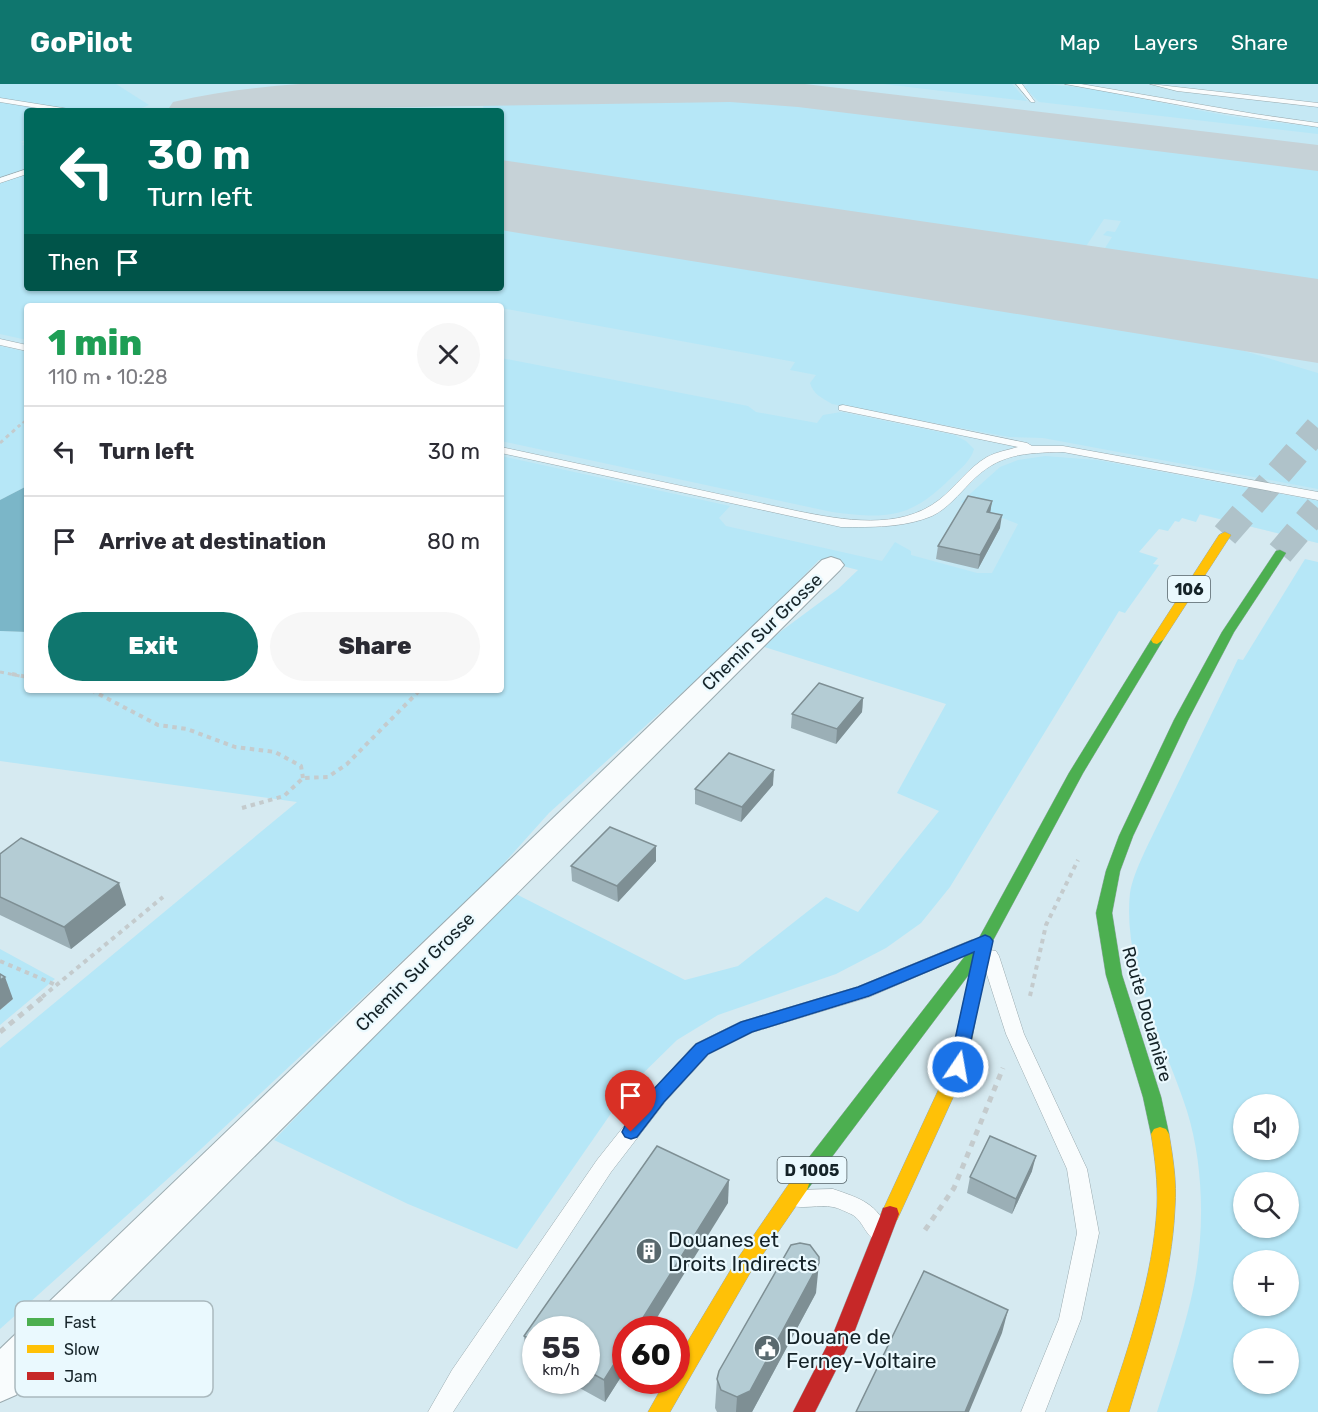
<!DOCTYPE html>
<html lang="en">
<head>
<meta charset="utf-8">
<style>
	body { margin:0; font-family:Rubik,sans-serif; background:#f7f7f7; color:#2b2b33; height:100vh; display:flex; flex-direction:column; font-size:22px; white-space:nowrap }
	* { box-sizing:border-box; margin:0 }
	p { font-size:20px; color:#7c7c81 }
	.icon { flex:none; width:33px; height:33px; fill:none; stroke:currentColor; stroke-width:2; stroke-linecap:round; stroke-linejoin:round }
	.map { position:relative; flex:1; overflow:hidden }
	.panel { position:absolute; left:24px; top:219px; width:480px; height:390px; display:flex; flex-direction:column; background:#fff; border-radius:6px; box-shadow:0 2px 4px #0004 }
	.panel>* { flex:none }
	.hud { position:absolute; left:24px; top:24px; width:480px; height:183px; border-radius:6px; box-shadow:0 2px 4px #0004; background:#00695c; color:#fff; overflow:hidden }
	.tools { position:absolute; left:1233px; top:1010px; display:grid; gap:12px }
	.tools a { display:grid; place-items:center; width:66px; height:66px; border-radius:50%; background:#fff; box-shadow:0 2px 4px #0004; font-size:30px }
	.speed { position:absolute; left:522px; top:1232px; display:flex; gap:12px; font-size:30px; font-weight:700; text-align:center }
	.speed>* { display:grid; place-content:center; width:78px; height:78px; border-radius:50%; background:#fff; box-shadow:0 2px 4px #0004; line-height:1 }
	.speed small { font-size:15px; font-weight:400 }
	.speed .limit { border:9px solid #d22; background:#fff; color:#111 }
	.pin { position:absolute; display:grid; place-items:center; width:51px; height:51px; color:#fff; margin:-62px -26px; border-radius:50% 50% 50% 0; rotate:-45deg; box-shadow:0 0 6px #0007 }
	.pin .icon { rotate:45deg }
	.me { position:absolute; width:66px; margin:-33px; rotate:12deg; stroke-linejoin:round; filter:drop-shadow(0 0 4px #0008) }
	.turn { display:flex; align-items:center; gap:21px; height:126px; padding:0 24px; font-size:27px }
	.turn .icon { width:78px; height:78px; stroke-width:2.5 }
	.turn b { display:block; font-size:42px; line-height:51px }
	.then { display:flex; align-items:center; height:57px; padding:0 24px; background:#0003; gap:12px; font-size:22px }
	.round { display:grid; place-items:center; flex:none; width:63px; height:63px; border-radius:32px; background:#f7f7f7 }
	.summary { display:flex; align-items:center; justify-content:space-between; height:102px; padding:0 24px }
	h1 { font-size:36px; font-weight:800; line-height:45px; color:#1e9e55 }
	.action { display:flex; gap:12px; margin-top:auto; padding:12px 24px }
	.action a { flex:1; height:69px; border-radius:36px; background:#0f766e; color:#fff; font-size:24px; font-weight:800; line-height:69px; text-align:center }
	.action a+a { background:#f7f7f7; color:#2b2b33 }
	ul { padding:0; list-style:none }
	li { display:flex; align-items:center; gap:18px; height:90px; padding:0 24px; border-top:2px solid #e1e1e2 }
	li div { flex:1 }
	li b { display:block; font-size:22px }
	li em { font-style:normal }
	header { display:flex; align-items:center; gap:36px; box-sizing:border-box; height:84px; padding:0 30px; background:#0f766e; color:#fff }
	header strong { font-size:28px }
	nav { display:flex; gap:33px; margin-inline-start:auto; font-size:21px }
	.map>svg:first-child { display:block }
	.built { fill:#c5e8f4; fill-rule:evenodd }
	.green { fill:#b6e7f7; fill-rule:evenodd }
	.water { fill:#7bb6c8 }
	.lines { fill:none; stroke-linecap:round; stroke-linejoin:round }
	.taxiway { fill:#c6d2d7; fill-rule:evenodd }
	.runway { fill:#c6d2d7; fill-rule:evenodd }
	.secondary-tunnel { stroke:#afc2c9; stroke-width:27; stroke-dasharray:27 14; stroke-linecap:butt }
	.primary-tunnel { stroke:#afc2c9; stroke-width:27; stroke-dasharray:27 14; stroke-linecap:butt }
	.lane-casing { stroke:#9aaaaf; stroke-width:1 }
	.street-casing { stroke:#9aaaaf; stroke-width:2 }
	.fast-casing { stroke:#9aaaaf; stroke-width:1 }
	.slow-casing { stroke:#9aaaaf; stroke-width:1 }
	.jam-casing { stroke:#9aaaaf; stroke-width:1 }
	.path-far3 { stroke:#c4cbcd; stroke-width:2; stroke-dasharray:3 3; stroke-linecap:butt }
	.path-far2 { stroke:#c4cbcd; stroke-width:3; stroke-dasharray:4 4; stroke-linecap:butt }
	.path-far1 { stroke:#c4cbcd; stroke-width:4; stroke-dasharray:4.5 4.5; stroke-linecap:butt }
	.path { stroke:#c4cbcd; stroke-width:5; stroke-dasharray:6 6; stroke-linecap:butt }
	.lane { fill:#f9fcfd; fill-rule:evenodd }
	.street { fill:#f9fcfd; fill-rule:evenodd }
	.fast { fill:#4caf50; fill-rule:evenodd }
	.slow { fill:#ffc107; fill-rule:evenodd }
	.jam { fill:#c62828; fill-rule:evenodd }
	.wall { fill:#9bafb6 }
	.shaded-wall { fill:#7e8f94 }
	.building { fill:#b4ccd4; stroke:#7e8f94; stroke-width:1.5 }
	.route { fill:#1a73e8; stroke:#114b97; stroke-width:1.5 }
	.labels { text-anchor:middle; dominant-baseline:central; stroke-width:4.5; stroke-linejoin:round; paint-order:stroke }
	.shield { fill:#eaf9fe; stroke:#556368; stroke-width:1.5 }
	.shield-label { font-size:16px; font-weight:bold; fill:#152328 }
	.street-label { font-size:18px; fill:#152328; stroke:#eaf9fe }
	.near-poi-label { font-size:21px; fill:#152328; stroke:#eaf9fe; text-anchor:start }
	.key { fill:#eaf9fe; stroke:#aab9be; stroke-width:1.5 }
	.key-label { font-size:16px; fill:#152328 }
</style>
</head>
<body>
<header>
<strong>GoPilot</strong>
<nav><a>Map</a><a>Layers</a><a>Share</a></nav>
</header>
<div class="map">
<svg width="1318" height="1328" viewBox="0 0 1318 1328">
	<rect width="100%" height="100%" fill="#d6eaf1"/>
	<path class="built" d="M0,0h1318v459l-186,-45 -80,114 -551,-124v-182h-474v74l-27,-6zM27,27h474v177h-474z"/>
	<g class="green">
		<path d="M0,0h116l33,21 -15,6h-107v28l-6,3 3,1 -2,2 5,1v23l-27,9z"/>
		<path d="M883,0h129l15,17z"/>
		<path d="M1028,0c63,0 123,18 185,29 35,7 70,10 105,14v7l-279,-32 -15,-15z"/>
		<path d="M691,12l63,2 68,7 -2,2 9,-1 113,14 -2,2 7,1 3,-2 368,45v121l-5,1 -224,-33 4,-7h12l7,-11 -9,-2 4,-4 8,1 6,-11 -17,-2 -23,35 -580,-86v-57h-164l43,-5v5l103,-2 1,-6 -4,-2z"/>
		<path d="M27,89v115h474v-66l699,113 -3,2 121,36v116l-275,-51 -34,-1 -177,-33c-10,-6 -19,-10 -22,-21l6,-8 -26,-5 5,-8 -294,-54v-2l-26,-3 -4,3h-444v34l-27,-6v-152z"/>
		<path d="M0,262l27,6v134l-27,14z"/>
		<path d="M501,274l247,48 8,6 61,11 6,-8 18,-3 113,23 12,6 8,8c-3,12 -14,20 -23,29 -41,41 -64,41 -119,34l-331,-71z"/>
		<path d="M501,372l229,50 -11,12 7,8 156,35 13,-19 16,9v4l66,18h15l26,-49 -57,-22 39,-35 18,-7 27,-4 52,4 221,41v42l-118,-29 -4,8 -14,-4 -3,4 -4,-1 -7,10 -9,-2 -20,23 19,6 -5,6 6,1 -34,48 -6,-2 -169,276 -29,36 -35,25 -50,26 -118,41 -41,25 -47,46 -113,163 -109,-45 -134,-64 238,-248 173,88 53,-14 88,-69 32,15 81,-101 -42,-18 49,-89 -185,-58 77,-57 20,-19 -39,-10 -74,76 -196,177 -60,67 -288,269 -201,180v-281l297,-246 -297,-41v-130l27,1v58h474z"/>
		<path d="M1305,475l13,3v850h-161c12,-37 25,-75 34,-113 14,-59 14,-130 -4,-188 -22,-68 -65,-145 -57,-218 3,-21 23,-58 33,-79 25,-51 50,-103 75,-155l5,1zM1244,1020h44v45h-44zM1244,1098h44v45h-44zM1244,1176h44v45h-44zM1244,1254h44v45h-44z"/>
		<path d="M0,865l55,30 -55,46v-15l13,-11 -13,-7z"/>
	</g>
	<path class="water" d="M27,402v146l-27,-1v-131z"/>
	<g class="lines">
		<path class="taxiway" d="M300,0h505l513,61v26l-520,-64 -68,-5 -563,9 6,-9c42,-10 84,-15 127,-18z"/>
		<path class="runway" d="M501,76l817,119v84l-817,-133z"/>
		<path class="secondary-tunnel" d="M1280,469l38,-45"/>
		<path class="primary-tunnel" d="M1225,451l93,-107"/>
		<defs>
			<g id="lane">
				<path d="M1016,0h6l13,18h-4z"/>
				<path d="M1065,0h16l174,30 63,9v4l-94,-14z"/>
				<path d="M1150,0l168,19v4l-141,-16z"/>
				<path d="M0,14l69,11 3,2h-16l-56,-9z"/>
				<path d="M27,85v5l-27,9v-5z"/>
				<path d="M0,255l27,6v6l-27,-6z"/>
				<path d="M843,321l184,38 5,3h31l255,46v8l-255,-48c-38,1 -65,1 -93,31 -11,11 -23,26 -38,33 -29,12 -60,11 -91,11l-340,-74v-6l296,64c46,9 102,20 142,-11 17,-13 29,-32 48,-43 9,-5 21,-7 31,-10l-179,-37v-4z"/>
				<path d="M972,856l6,2 3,4 -3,4 -109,47 -116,35 -44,22 -44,48 -54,70 -158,240h-25l24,-42 145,-210 54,-68 44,-48 45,-22 117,-35z"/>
				<path d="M990,866l6,1 3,5 25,78 63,135 12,64 -18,86 -36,93h-24l38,-93 18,-86 -10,-64 -61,-135 -25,-78 3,-5z"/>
				<path d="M833,1105c29,10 43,14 57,43l-4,7c-20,7 -20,-18 -35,-25 -5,-2 -12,-6 -18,-7 -15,-3 -29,3 -43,-2l-3,-6 3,-6 7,-3z"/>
			</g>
			<path id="street" d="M831,473l9,3 4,5 -4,5 -824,825 -16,7v-53l822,-789z"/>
			<g id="fast">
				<path d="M1280,466l6,3 -52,79 -46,88 -55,116 -13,35 -8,42 10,62 39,122 8,37 -3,5 -6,2 -6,-2 -3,-5 -8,-37 -37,-122 -10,-62 10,-42 13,-35 55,-116 48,-88 54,-81z"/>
				<path d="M1157,552l6,4 -80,133 -93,173 -17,80 -6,2 -6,-2 -2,-4 11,-49 -163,217 -7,2 -7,-2 -2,-6 2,-6 186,-240 90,-165 82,-133z"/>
			</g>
			<g id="slow">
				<path d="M1225,448l6,3 -68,105 -6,4 -4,-1 -2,-3 68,-105z"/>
				<path d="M967,932l6,2 2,4 -8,45 -70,153 -7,2 -7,-2 -2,-6 68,-147 10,-45 2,-4z"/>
				<path d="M1160,1043l6,2 3,5c4,24 8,48 6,73 -3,71 -26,138 -46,205h-22c22,-67 46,-134 50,-205 1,-24 -2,-49 -6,-73l3,-5z"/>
				<path d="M800,1092l7,2 2,6 -2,6 -57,83 -80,139h-22l18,-32h10v-19l60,-100 57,-83z"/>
			</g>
			<path id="jam" d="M890,1122l7,2 2,6 -47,124 -37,74h-22l40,-78 48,-120 2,-6z"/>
		</defs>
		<use href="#lane" class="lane-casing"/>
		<use href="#street" class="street-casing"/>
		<use href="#fast" class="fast-casing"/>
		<use href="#slow" class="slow-casing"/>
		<use href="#jam" class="jam-casing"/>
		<path class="path-far3" d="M18,343l9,-8"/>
		<g class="path-far2">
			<path d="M0,359l20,-18"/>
			<path d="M0,588l20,4"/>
		</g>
		<g class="path-far1">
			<path d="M12,590l15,3"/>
			<path d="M91,606l67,35 29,4 48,18 40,5 26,14 2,12"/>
			<path d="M242,724l42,-12 19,-18 25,-1 19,-13 73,-74"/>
			<path d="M0,877l56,24"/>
			<path d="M1030,912l16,-71 32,-65"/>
			<path d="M42,913l121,-100"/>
		</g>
		<g class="path">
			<path d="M0,948l44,-36"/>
			<path d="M925,1146l29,-42 49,-120"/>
		</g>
		<use href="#lane" class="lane"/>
		<use href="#street" class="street"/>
		<use href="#fast" class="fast"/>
		<use href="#slow" class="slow"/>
		<use href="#jam" class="jam"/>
	</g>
	<g class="wall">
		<path d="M992,417l-2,12 10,15 -22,41 -42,-10 2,-13z"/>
		<path d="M863,614l-1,14 -26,32 -45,-16 1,-14z"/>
		<path d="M773,701l-32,37 -46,-18v-15z"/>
		<path d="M656,762v15l-38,41 -46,-21 -1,-15z"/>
		<path d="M0,770l126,51 -55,44 -71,-34z"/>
		<path d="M1032,1087l-20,43 -45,-21 3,-16z"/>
		<path d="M728,1119l-102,126v40l-21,33 -40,-22h21v-51h-50v35l-10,-6 -2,-22z"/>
		<path d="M816,1209l-64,119h-35l-2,-4 2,-29z"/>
	</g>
	<g class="shaded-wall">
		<path d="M992,417l-2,13 -3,-2z"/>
		<path d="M1002,431l-2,13 -22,41 2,-14z"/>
		<path d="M863,614l-1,14 -26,32 1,-15z"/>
		<path d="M774,686l-1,15 -32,37 1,-15z"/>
		<path d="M656,762v15l-38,41 -1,-16z"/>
		<path d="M119,799l7,22 -55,44 -7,-22z"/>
		<path d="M5,893l8,22 -13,11v-30z"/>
		<path d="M1036,1072l-4,15 -20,43 4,-15z"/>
		<path d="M729,1096l-1,23 -78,126h-14z"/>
		<path d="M819,1179l-3,30 -64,119h-16l1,-15z"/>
		<path d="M1008,1226l-6,23 -33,79h-4z"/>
		<path d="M626,1261v24l-21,33 -1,-22z"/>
	</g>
	<g class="building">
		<path d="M968,412l24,5 -5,11 15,3 -22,40 -42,-9z"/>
		<path d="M819,599l44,15 -26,31 -45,-15z"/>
		<path d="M729,669l45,17 -32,37 -47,-18z"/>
		<path d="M610,743l46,19 -39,40 -46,-20z"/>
		<path d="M21,754l98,45 -55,44 -64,-30v-43z"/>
		<path d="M0,890l5,3 -5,3z"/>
		<path d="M990,1052l46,20 -20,43 -46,-22z"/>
		<path d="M657,1062l72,34 -93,149h-10v16l-22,35 -18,-10v-41h-50v13l-12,-6z"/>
		<path d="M800,1159l10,2 9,12v6l-69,128 -13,6 -16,-7 -4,-11 2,-8 72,-126z"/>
		<path d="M924,1187l84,39 -43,102h-109z"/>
	</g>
	<path class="route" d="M985,851l5,2 3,4 -29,131 -6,2 -6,-2 -3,-5 25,-115 -105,44 -117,36 -44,22 -44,48 -27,35 -6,2 -6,-2 -3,-5 3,-6 26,-34 45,-48 45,-22 117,-35z"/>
	<defs>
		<symbol id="building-disc" viewBox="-11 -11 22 22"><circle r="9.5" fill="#59696e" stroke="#eaf9fe"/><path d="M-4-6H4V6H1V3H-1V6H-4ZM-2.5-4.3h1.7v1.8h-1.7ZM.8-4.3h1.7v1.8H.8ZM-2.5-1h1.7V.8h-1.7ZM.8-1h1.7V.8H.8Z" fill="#fff"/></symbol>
		<symbol id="civic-disc" viewBox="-11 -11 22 22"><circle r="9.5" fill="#59696e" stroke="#eaf9fe"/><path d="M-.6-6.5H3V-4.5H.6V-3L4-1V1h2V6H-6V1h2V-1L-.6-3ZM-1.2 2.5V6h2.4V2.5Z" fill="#fff"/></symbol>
	</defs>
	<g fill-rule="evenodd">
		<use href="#building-disc" x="634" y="1152" width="30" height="30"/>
		<use href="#civic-disc" x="752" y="1249" width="30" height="30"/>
	</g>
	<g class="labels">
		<g class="shield">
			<rect x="1168" y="492" width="42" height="26" rx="4.5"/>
			<rect x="777.5" y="1073" width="69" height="26" rx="4.5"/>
		</g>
		<g class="shield-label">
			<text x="1189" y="505">106</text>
			<text x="812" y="1086">D 1005</text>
		</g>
		<g class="street-label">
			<text transform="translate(762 548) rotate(-44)">Chemin Sur Grosse</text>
			<text transform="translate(415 888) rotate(-45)">Chemin Sur Grosse</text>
			<text transform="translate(1147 930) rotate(74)">Route Douanière</text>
		</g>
		<g class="near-poi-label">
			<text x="668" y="1155">Douanes et<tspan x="668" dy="24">Droits Indirects</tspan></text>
			<text x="786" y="1252">Douane de<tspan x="786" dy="24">Ferney-Voltaire</tspan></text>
		</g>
	</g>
	<rect x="15" y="1217" width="198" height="96" rx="9" class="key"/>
	<rect x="27" y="1234" width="27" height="8" fill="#4caf50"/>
	<rect x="27" y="1261" width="27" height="8" fill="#ffc107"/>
	<rect x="27" y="1288" width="27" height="8" fill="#c62828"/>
	<g class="key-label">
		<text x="64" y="1244">Fast</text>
		<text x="64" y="1271">Slow</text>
		<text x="64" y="1298">Jam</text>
	</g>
</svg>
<div class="tools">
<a><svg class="icon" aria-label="sound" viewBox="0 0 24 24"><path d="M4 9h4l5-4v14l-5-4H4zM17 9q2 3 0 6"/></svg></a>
<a><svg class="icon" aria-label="search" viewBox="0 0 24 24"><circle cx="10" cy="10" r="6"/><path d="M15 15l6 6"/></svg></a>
<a>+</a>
<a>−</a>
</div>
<div class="speed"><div>55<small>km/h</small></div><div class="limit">60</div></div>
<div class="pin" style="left:631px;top:1048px;background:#d93025"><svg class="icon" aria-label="arrive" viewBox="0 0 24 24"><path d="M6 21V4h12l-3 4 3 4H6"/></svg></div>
<svg class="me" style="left:958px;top:983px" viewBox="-20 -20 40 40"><circle r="17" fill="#1a73e8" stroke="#fff" stroke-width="3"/><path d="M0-11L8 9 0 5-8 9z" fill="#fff"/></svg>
<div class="hud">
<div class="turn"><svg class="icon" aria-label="left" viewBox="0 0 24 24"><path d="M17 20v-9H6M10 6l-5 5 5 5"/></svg><div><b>30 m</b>Turn left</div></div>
<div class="then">Then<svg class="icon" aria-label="arrive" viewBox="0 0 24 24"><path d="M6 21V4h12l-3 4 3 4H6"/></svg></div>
</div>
<section class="panel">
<div class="summary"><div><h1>1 min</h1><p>110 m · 10:28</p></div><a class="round"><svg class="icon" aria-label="close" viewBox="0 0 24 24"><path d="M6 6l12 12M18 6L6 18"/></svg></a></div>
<ul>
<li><svg class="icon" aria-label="left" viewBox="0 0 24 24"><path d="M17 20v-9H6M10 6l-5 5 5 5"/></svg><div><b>Turn left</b></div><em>30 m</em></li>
<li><svg class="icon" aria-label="arrive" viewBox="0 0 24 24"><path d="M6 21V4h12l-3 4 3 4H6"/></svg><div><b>Arrive at destination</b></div><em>80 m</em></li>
</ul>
<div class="action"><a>Exit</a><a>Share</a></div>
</section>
</div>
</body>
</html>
